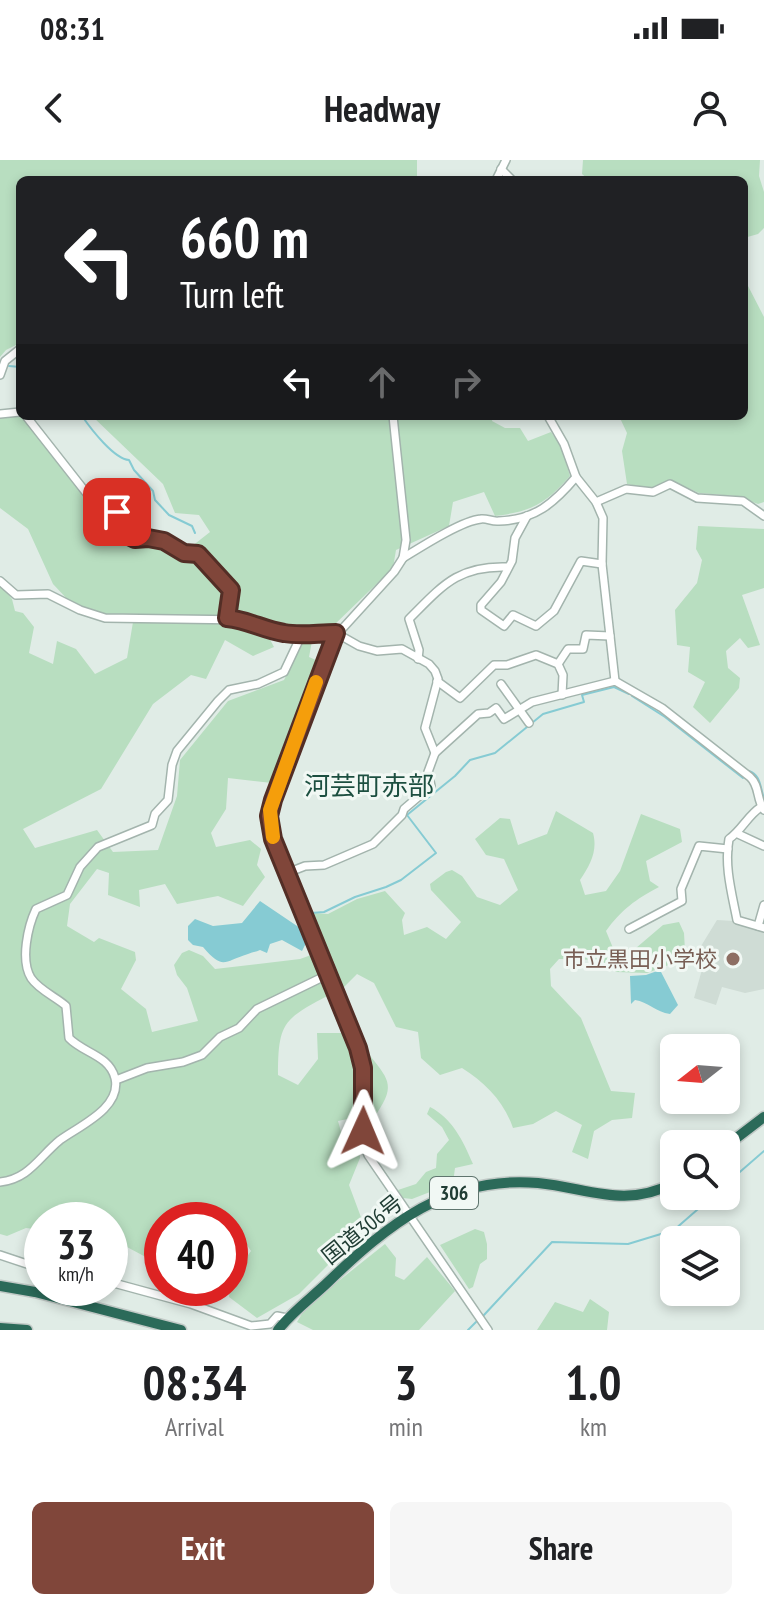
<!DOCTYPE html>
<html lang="en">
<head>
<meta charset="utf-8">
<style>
	body { margin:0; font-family:"PT Sans Narrow","Noto Sans JP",sans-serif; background:#f6f6f6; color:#202124; height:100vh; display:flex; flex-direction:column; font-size:30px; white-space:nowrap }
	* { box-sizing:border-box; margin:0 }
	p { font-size:26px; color:#757577 }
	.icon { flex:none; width:44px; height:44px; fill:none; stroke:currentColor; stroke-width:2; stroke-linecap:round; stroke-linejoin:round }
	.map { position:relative; height:1170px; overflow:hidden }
	.panel { display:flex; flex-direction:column; background:#fff; flex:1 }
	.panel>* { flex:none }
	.hud { position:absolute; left:16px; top:16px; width:732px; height:244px; border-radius:12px; box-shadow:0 4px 12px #0003; background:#202124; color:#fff; overflow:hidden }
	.needle { width:52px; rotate:253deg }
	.controls { position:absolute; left:660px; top:874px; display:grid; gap:16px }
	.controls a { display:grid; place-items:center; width:80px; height:80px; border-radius:12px; background:#fff; box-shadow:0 4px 12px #0003; font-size:40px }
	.speed { position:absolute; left:24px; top:1042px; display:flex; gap:16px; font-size:40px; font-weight:700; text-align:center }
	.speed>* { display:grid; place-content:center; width:104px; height:104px; border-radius:50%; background:#fff; box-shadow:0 4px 12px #0003; line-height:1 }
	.speed small { font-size:20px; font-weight:400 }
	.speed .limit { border:12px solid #d22; background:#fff; color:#111 }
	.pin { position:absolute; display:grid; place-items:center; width:68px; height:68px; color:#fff; margin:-34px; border-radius:16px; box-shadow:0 4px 12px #0006 }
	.me { position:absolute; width:88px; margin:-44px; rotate:1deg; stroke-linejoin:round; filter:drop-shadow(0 0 6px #0008) }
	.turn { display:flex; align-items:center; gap:28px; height:168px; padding:0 32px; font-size:36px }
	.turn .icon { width:104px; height:104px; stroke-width:2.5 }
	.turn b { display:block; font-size:56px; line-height:68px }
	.lanes { display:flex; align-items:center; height:76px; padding:0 32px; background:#0003; justify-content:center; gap:40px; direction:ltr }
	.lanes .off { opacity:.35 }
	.eta { display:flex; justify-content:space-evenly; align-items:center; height:136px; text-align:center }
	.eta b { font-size:48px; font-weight:600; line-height:56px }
	.cta { display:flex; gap:16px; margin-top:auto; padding:16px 32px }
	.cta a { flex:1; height:92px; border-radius:12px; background:#80463a; color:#fff; font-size:32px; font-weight:600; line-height:92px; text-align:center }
	.cta a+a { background:#f6f6f6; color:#202124 }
	.status { display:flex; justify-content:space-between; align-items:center; height:56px; padding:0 40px; background:#fff; direction:ltr }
	.status svg { height:22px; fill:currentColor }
	header { display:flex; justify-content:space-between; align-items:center; height:104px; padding:0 32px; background:#fff; font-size:36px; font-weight:600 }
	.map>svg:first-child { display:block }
	.built { fill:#cfdcd5 }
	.green { fill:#b8dec0 }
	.water { fill:#86cbd3 }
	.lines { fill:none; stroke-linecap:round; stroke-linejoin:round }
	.stream { stroke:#86cbd3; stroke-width:2 }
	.minor-casing { stroke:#a3b4ad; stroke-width:10 }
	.highway-casing { stroke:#c1c9c6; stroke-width:13 }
	.minor { stroke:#fff; stroke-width:7 }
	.highway { stroke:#2b6a59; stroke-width:10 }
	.route-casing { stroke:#532e26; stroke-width:20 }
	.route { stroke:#80463a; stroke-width:14 }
	.slow { stroke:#f59e0b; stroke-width:14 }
	.education-dot { fill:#8d6e63; stroke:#f1f8f4; stroke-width:3 }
	.labels { text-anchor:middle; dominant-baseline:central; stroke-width:6; stroke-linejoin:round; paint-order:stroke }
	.shield { fill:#f1f8f4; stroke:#5f756e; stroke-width:2 }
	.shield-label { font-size:20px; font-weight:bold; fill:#203d34 }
	.education-label { font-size:22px; fill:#785e54; stroke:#f1f8f4; text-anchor:end }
	.street-label { font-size:22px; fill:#203d34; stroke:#f1f8f4 }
	.quarter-label { font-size:26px; fill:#1c4f40; stroke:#f1f8f4 }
</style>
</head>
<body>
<div class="status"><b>08:31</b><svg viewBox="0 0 49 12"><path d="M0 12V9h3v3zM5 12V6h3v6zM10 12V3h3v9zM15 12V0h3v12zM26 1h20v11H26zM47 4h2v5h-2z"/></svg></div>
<header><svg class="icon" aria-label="back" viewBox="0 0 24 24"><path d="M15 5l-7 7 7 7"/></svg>Headway<svg class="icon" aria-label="person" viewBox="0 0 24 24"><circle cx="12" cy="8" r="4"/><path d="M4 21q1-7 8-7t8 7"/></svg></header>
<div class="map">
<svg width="764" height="1170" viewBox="0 0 764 1170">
	<rect width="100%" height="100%" fill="#e0ece6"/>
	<path class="built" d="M717,760l17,1 30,10v58l-19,4 -23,-6 -6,18 -22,-7 9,-32 -3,-1 3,-11 -5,-3z"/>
	<g class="green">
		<path d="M0,0h417v20h-397v163l-14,7 -6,7z"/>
		<path d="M583,0h177l-1,16 5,16v36l-6,6 -14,4v-58h-155l-7,-6z"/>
		<path d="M747,124l17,33v185l-6,2 -22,-8 -37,-3 -29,-13 -17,9 -26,-5 -5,-33 5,-18 -8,-17h125v-131z"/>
		<path d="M0,255l23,1 64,79c6,6 12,5 18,10 10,7 16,19 19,29l46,10 12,10 28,-22 -11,-17 -24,-2 -12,-29 -71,-68h401l-1,5 13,7h15l8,13 23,-9 10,14 9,30c-25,28 -37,35 -75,40l-11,-24 -31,10 -4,24 -53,24 -3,18 -61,59 -18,-1 -14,4 -22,-3 -28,-11h-138l-16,-4 -27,-11 -16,-17 -25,-55 -28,-21z"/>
		<path d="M698,366l66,3v59l-22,7 18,50 -12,3 -8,-10 -14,13 2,17 12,10 -1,10 -29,35 -17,-16 12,-25 -17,-10 2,-25 -13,-2 -2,-35 22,-27 5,-23 -6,-11z"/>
		<path d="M0,424l12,15 3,12 8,2 11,14 -5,26 24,11 4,-23 19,8 19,25 32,-16 6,-36h108l25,10 8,15 -21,9 -28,-16 -19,39 -15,-4 -38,29 -52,85 -78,40 12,19 62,-18 16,22 45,-2 19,-54 3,-36 48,-59 56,-21 20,-39h8l-3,16 9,4 -46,122 -44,-5 -2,31 -15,24 5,14 34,-7 11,9 -4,16 8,12 -22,29 -25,-10 -41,8 -12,-20 -26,6 1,17 -32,-12 1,-22 -12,-4 -27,35 -3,22 27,16 5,-4 36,14 1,8 -15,29 25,20 6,23 46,-11 -11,-33 -10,-13 -3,-10 8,-12 7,-3 14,6 12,13 85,-10 14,-5 15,41c-45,24 -51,27 -51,80l20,10 20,-26 -1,-26h28l10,23 2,61 -19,4 5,18h15l2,19 -11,27 16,43 -66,66 -42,24 -28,-21 1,-17 21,-29 -8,-12 -13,6v-25h-68v49l-5,-6 -47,-25v-18h-68v10l-16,-2 -19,8 -7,-2z"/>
		<path d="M556,651l37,22c5,18 -3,32 -13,47l5,15 21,-4 14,-20 21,-57 39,15 2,13 -36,19 4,20 9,6c-23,12 -38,23 -53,44l7,17h23l27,-23 16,-3 5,11 1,18 -11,12 -27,10 -31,-1 -15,-12 -42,-1 -9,10 1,17 30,32 30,73 24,2 -3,25 -20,2 -18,11 -6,28 -16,-7 10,-27 -26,-14 -23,13 -20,4c-9,-26 -27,-45 -51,-60l-22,7 -19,-17 -3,-26 -22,-5 -22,-44 -17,-9 -15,15 -30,-69 2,-7 14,1 29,-15 28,-8 20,22 -3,7 2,15 23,-8 19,12 15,-17 -30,-32 -1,-6 16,-12 6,-2 10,6 15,21 23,8 18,-15 -14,-31 -18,-4 -11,-16 25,-21 10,1 8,26 29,-11z"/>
		<path d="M368,893c19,25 29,31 9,60l-8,1z"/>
		<path d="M430,947c23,12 33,34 43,57l-18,4 -2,15 -41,16 -9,-1 -5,-8 18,-6 10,-12 10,-4 1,-14 12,-14 -7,-13 -15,-13z"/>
		<path d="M475,1069l9,3 3,12v15l-7,5 -7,23 -4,2 -29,-44z"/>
		<path d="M385,1084l11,14 -1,18 9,4 23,-23 28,34 -36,39h-106l-16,-8 9,-15z"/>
		<path d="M590,1139l19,13 -2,18h-70l18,-28 28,10z"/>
	</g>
	<g class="water">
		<path d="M260,741l40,27 5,-2 -3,4 5,11 -5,10 -20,-11 -12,4 -3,9 -7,-3c-4,2 -8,2 -12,4 -25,8 -25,16 -45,-7l-10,-2 -5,-5v-14l7,-7 18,7 29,-3z"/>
		<path d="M660,810l18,35 -8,9c-14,-2 -22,-12 -35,-14l-4,4 -1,-28 16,-1z"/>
	</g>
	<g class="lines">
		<g class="stream">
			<path d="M9,206l11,1"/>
			<path d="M82,256c9,13 32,43 47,44l5,10 19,21 2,9 14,15 23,11 3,7"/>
			<path d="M632,536l33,21 78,61"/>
			<path d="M749,611c12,4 11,17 15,27"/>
			<path d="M311,753l13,-1 31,-15 31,-10 15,-7 35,-27 -29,-38 48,-39 15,-16 25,-7 48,-39 41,-12 -2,-7 32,-8 15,7"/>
			<path d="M726,1024l38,-33"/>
			<path d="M484,1155l68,-73 76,2 46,-14 39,-34"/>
			<path d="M468,1170l8,-8"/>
		</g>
		<defs>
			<g id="minor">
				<path d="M501,9l11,11"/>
				<path d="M496,20l10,-20"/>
				<path d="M0,215l5,-14 15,-12"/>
				<path d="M0,254l20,-2"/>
				<path d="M26,256l62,79 17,6 12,11 12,24 6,3 13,-1 16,3 20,12 14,1 33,36 -4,28"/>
				<path d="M393,256l13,124 -3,18 -9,14 -62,68 -59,160 -4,16 1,12 88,220c9,35 -3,74 10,107l120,175"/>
				<path d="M548,256l16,28 12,33 20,25 7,16 -1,46 13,117"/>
				<path d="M596,342l30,-13 27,3 17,-8 27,14 46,3 21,15"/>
				<path d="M527,356l-12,22 -3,23 -11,21 -20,23v5l23,16 9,-11 23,11 18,-15 27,-50 21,3"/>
				<path d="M403,398c18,-11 58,-37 78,-39 6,-1 11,3 18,2 36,-1 55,-18 77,-44"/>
				<path d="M0,421l16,14 32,-1 32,16 25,8 141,2 34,12 21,4 7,-3h28l23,13 18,5 25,-2 27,15 6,7 3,8 -13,49 10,25"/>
				<path d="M418,499l1,-9 -10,-31c33,-33 49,-54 99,-52"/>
				<path d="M558,504l10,-15h15l3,-14 24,1"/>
				<path d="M437,521l23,17 34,-33h13l29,-10 22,9 5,11 -1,20"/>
				<path d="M501,524l28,39"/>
				<path d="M761,647c-13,8 -19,23 -32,32 -5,27 3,55 8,81l27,8"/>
				<path d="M738,674l26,12"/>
				<path d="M287,713l18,-7 19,-1 49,-21 29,-29 2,-6 27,-23 -3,-14 7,-19 43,-39 11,-1 7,-5 8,11 28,-17 83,-21 47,27 88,69c10,9 6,22 14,33"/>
				<path d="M758,766l6,-21"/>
				<path d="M629,769l53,-28 -1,-12 18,-43 29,3"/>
				<path d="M116,920l31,-12 36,-6 19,-7 18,-18 19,-9 18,-19 72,-35"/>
				<path d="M0,1022c29,-3 39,-25 60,-42 19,-14 62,-32 55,-62 -6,-23 -32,-25 -46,-40l-3,-32c-10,-9 -27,-16 -35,-28 -11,-18 -3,-52 5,-69l31,-14 13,-28 18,-20 54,-22 3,-11 13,-14 4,-35 5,-14 41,-50 11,-11 29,-6 26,-12 17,-36"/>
				<path d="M0,1095l42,14"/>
				<path d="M110,1122l81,22 60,22 19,-2 7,-8 10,2"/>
			</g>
			<g id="highway">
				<path d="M726,986l38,-29"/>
				<path d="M0,1126l35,6 146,38"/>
				<path d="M0,1168l27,2"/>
				<path d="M278,1170c14,-18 32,-31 48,-46 61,-59 122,-109 212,-101 51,5 86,26 136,0"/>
			</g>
		</defs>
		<use href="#minor" class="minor-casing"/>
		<use href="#highway" class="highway-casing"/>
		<use href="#minor" class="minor"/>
		<use href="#highway" class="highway"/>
	</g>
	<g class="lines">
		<defs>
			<path id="route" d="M117,352l12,24 6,3 13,-1 16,3 20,12 14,1 33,36 -4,28c21,2 37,12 57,15 17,3 34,0 52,0l-63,167 -4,16 4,23 85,209 5,20v63"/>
		</defs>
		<use href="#route" class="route-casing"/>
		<use href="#route" class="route"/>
		<path class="slow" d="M273,677l-3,-27 46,-128"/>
	</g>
	<circle class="education-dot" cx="733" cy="799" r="8"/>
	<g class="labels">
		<rect class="shield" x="430" y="1017" width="48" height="32" rx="6"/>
		<g class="shield-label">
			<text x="454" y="1033">306</text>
		</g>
		<g class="education-label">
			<text x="717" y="799">市立黒田小学校</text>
		</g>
		<g class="street-label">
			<text transform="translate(362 1069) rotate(-39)">国道306号</text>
		</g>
		<g class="quarter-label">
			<text x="369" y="625">河芸町赤部</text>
		</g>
	</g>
</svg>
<div class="controls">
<a><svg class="needle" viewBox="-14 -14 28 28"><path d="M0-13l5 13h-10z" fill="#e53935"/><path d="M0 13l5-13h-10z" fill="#757577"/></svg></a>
<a><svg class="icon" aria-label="search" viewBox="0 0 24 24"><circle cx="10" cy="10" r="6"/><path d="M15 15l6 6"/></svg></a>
<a><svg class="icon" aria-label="layers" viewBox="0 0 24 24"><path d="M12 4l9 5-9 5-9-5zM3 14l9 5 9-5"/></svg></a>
</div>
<div class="speed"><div>33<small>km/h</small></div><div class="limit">40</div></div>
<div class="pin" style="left:117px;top:352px;background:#d93025"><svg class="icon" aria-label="arrive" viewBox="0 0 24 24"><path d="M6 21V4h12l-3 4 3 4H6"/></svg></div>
<svg class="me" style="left:363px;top:971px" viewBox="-20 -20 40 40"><path d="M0-17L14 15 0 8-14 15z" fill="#80463a" stroke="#fff" stroke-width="4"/></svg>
<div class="hud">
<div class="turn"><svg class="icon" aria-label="left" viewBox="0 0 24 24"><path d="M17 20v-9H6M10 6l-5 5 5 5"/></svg><div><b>660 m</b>Turn left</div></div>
<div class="lanes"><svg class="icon" aria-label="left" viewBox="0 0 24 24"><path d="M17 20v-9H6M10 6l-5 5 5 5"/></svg><svg class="icon off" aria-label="ahead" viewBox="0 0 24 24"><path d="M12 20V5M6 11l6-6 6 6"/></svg><svg class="icon off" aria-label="right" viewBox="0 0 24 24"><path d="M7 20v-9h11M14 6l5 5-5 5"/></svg></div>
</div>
</div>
<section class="panel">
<div class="eta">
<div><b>08:34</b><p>Arrival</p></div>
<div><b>3</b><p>min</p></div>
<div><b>1.0</b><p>km</p></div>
</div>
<div class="cta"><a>Exit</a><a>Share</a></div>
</section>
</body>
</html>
